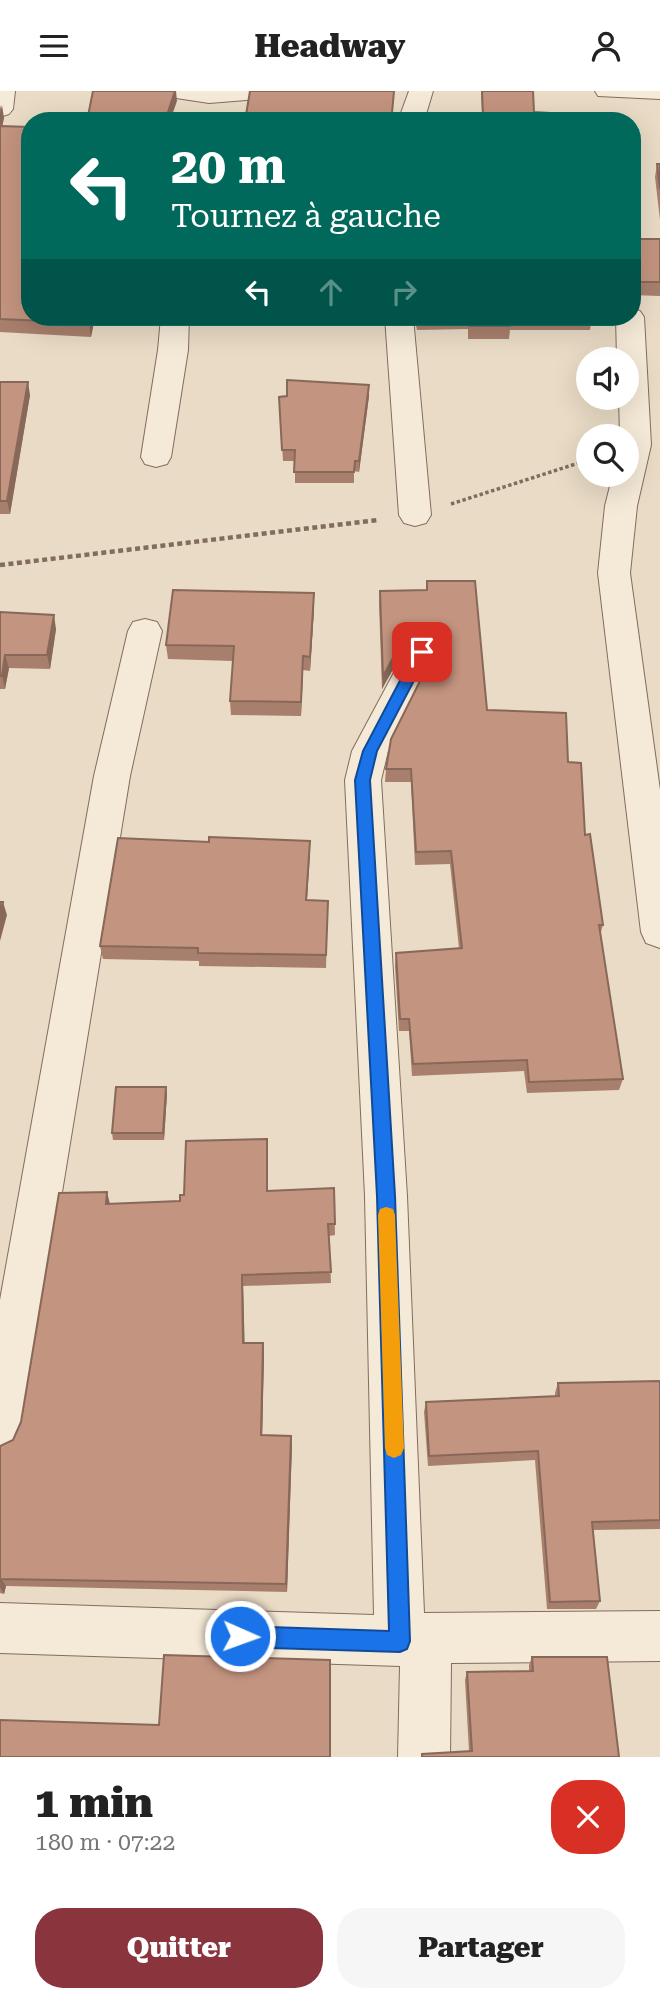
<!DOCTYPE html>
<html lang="fr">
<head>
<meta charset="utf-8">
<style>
	body { margin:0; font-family:"Roboto Serif",serif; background:#f6f6f6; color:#222; height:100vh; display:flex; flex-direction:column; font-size:26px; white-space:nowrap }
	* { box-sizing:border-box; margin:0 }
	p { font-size:23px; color:#767676 }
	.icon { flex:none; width:38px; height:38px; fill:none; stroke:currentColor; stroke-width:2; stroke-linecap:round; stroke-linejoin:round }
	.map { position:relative; height:1666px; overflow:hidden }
	.side { display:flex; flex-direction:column; background:#fff; flex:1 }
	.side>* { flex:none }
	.top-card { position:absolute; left:21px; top:21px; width:620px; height:214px; border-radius:28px; box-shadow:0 7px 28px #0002; background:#00695c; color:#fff; overflow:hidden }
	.tools { position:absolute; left:576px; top:256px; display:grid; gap:14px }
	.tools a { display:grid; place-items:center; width:63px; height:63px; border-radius:50%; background:#fff; box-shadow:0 7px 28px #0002; font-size:35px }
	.pin { position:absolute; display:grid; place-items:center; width:60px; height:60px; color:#fff; margin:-30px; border-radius:14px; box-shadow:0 4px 10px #0006 }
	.me { position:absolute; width:77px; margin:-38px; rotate:92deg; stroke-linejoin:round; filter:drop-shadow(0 0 5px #0008) }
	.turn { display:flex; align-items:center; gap:24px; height:147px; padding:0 35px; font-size:32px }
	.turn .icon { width:91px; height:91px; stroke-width:2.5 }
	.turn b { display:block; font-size:49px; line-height:60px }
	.lanes { display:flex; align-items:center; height:66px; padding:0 35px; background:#0003; justify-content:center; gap:35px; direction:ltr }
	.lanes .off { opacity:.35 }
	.round { display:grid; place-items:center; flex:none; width:74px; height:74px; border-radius:28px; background:#f6f6f6 }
	.head { display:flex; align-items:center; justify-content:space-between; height:119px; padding:0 35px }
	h1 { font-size:42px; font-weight:800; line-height:52px }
	.primary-button { display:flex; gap:14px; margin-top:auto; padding:14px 35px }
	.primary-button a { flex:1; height:80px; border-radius:28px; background:#8a343d; color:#fff; font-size:28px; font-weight:800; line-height:80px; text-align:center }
	.primary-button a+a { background:#f6f6f6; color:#222 }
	header { display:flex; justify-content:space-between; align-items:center; height:91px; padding:0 35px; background:#fff; font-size:32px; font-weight:800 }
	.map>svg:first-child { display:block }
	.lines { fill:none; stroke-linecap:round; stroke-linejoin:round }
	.minor-casing { stroke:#826d5d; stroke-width:2 }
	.path-far1 { stroke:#826d5d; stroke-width:3.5; stroke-dasharray:3.5 2.5; stroke-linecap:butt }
	.path { stroke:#826d5d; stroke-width:4.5; stroke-dasharray:5 3.5; stroke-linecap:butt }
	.minor { fill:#f5e9d7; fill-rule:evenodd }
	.wall { fill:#a87f6d }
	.shaded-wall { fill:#886859 }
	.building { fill:#c3947f; stroke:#886859; stroke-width:2 }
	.route { fill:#1a73e8; stroke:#114b97; stroke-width:2 }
	.slow { fill:#f59e0b }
</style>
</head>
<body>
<header><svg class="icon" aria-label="menu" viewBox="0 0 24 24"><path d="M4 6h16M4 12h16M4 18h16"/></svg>Headway<svg class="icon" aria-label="person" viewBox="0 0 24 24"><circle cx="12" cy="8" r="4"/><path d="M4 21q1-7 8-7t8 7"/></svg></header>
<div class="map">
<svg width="660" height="1666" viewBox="0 0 660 1666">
	<rect width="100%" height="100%" fill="#e9dbc5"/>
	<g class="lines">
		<defs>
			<g id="minor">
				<path d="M0,0h15l-2,18 -4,5 -9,3z"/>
				<path d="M160,0h123l-3,5 -9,2 -62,5 -46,-7z"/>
				<path d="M409,0h24l-9,30h-26z"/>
				<path d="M595,0h65v8l-62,-3z"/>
				<path d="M632,218l8,2 4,6 7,128 -14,61 -7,67 30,217v158l-14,-5 -5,-11 -43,-359 7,-67 8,-32h13v-38h-6l-1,-39h7v-38h-9l-1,-42h16z"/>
				<path d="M161,226h28l-1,33 -17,107 -4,7 -11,3 -11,-3 -4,-7 17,-107z"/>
				<path d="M385,226h28l18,198 -5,8 -11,3 -11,-3 -5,-8z"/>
				<path d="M145,528l12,3 5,9 -32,145 -107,655 -6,16 -17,7v-154l94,-524 34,-145 5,-9z"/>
				<path d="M422,549l12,3 5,9 -51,99 -7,29 26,416 17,417 236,-2v50l-209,2 -1,94h-52l2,-91 -400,-13v-50l374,12 -9,-419 -20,-416 7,-29 53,-99 5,-9z"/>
			</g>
		</defs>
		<use href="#minor" class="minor-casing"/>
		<path class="path-far1" d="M451,413l137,-44"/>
		<path class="path" d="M0,474l378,-45"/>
		<use href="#minor" class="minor"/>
	</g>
	<g class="wall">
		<path d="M481,0h52l1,21 49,3 -338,6 148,-8 89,1z"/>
		<path d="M0,14l4,13 -2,8 93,191 -4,20 -91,-5z"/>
		<path d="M657,73h3v56l-5,-43z"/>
		<path d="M632,148h28v57l-28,-1z"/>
		<path d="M414,226h178l-2,13h-80l-1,9h-41v-10l-51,1z"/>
		<path d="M0,291l30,13 -20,119h-10z"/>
		<path d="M369,294v11l-10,76 -5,-1v12h-59v-22h-12l-4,-64z"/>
		<path d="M427,490l60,129 81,52 17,73 18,90 -3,10 23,144 -4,11 -92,3 -3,-22 -112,5 -3,-45h-10l-4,-65 1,-13 63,-5 -9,-84 -35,1 -4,-83h-26l1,-13 52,-123 -3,-6 -14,-3 -12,3 -27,49 -3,-85 1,-13 46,-1z"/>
		<path d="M314,517l-4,63 -7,-1 -2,46 -70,-1 -1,-14 3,-40 -65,-2 -2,-14z"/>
		<path d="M0,521l56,17 -6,40 -41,-1 -4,21h-5z"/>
		<path d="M310,750l-3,59 21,1 -2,67 -127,-2v-5l-96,-2 -3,-13 109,-104z"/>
		<path d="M167,1003l-3,46h-51l-1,-7z"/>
		<path d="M267,1060l1,40 66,-3 1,47 -6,1 2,47 -88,3 1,57h19l1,11 -2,81 30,10 -5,147 -281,-6 -2,8 -4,-1v-147l13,-6 97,-236 70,-3 4,-6z"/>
		<path d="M660,1290v148l-67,1 7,71 -4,8h-49l-12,-149 -107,6 -4,-54 2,-10 129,-6v-3l3,-10z"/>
		<path d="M532,1566l87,100h-198l1,-3 47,-3 -4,-71 2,-8 62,-1v-6z"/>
	</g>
	<g class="shaded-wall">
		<path d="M175,0h1l1,10 -7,20h-5z"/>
		<path d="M2,14l2,13 -4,19v-24z"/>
		<path d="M91,226h4l-4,20 -2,-14z"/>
		<path d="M28,291l2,13 -20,119 -3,-13z"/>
		<path d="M369,294v11l-10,76v-11z"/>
		<path d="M314,502v15l-4,63v-14z"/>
		<path d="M54,524l2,14 -6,40 -3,-14z"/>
		<path d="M422,533l-1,13 -12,3 -27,49 1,-13 27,-49z"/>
		<path d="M5,564l4,13 -4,21 -3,-13z"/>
		<path d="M303,565v14l-2,46v-14z"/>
		<path d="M310,750v13l-4,60v-14z"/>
		<path d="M3,811l4,13 -7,26v-27z"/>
		<path d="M166,996l1,7 -3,46 -1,-7z"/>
		<path d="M107,1101l3,12 -1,12 -3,-12z"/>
		<path d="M242,1184l1,11 2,68 -2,-11z"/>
		<path d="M263,1252l1,11 -2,90 -1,-9z"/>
		<path d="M291,1345l1,9 -5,147 -1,-8z"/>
		<path d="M1,1488l5,7 -2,8 -4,-7z"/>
	</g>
	<g class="building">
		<path d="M93,0h82l-10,30h-78z"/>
		<path d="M250,0h144l-2,22 91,1 -1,-23h51l1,21 49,3v6h-338z"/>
		<path d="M0,35l30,1v190h61l-2,6 -89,-4z"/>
		<path d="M657,73h3v25z"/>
		<rect x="632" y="148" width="28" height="43"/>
		<path d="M469,226h40l1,9h-41z"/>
		<path d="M287,289l82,5 -10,76h-4l-1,11h-60l1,-22h-13l-3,-53 8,-1z"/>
		<path d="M0,291h28l-21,119h-7z"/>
		<path d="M427,490h48l12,129 79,3 2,49 13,1 4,72 5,-1 13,91h-4l24,154 -94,3 -2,-22 -114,4 -4,-45h-9l-4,-66 66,-5 -11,-97 -35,1 -5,-83h-25l5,-30 51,-102 -6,-10 -14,-3 -12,3 -27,49 -3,-85 47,-1z"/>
		<path d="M173,499l141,3 -4,64 -7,-1 -2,46 -71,-1 4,-55 -68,-1z"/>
		<path d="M0,521l54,3 -7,40h-42l-3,21h-2z"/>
		<path d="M209,746l101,4 -4,59 22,1 -2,54 -128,-2v-5l-98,-2 18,-108 91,4z"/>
		<path d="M0,811h3l-3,12z"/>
		<path d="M116,996h50l-3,46h-51z"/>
		<path d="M267,1048v52l67,-3 1,36h-7l3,48 -89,3 1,68h20l-2,92 30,1 -5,148 -285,-5 -1,3v-136l13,-6 8,-18 38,-229 48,-1 -1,12 74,-3v-6h4l2,-54z"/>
		<path d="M660,1290v139l-68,2 8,79 -50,1 -12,-151 -109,5 -3,-54 133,-6 -1,-13z"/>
		<path d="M164,1564l166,5v97h-330v-37l159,5z"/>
		<path d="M532,1566h75l12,100h-197v-3l50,-3 -5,-79 66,-1z"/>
	</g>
	<path class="route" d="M422,556l7,5 -52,99 -7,29 25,416 15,445 -3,8 -7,3 -160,-5 -7,-3 -3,-8 3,-7 7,-3 149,5 -12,-435 -22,-416 8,-29 52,-99z"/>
	<path class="slow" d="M386,1116l7,2 2,6 9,233 -3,7 -7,3 -7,-3 -2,-7 -7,-233 2,-6z"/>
</svg>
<div class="tools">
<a><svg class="icon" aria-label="sound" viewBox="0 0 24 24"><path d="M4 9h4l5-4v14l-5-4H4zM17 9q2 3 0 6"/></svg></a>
<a><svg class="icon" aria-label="search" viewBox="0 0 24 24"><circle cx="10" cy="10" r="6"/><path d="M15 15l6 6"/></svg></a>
</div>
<div class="pin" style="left:422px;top:561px;background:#d93025"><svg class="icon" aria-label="arrive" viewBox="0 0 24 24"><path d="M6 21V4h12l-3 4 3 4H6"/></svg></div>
<svg class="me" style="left:240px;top:1545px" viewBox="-20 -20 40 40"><circle r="17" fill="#1a73e8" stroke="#fff" stroke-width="3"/><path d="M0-11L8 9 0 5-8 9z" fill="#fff"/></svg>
<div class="top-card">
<div class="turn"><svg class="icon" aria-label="left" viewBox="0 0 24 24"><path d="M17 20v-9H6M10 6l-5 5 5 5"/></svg><div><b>20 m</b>Tournez à gauche</div></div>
<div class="lanes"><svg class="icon" aria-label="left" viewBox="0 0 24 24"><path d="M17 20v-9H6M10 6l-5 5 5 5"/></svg><svg class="icon off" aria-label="ahead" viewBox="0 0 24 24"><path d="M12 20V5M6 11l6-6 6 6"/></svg><svg class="icon off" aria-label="right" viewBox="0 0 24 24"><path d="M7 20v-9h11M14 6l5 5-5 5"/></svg></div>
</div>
</div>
<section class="side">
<div class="head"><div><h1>1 min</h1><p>180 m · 07:22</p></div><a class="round" style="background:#d93025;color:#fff"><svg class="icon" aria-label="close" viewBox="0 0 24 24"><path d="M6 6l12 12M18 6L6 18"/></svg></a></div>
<div class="primary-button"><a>Quitter</a><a>Partager</a></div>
</section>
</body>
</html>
